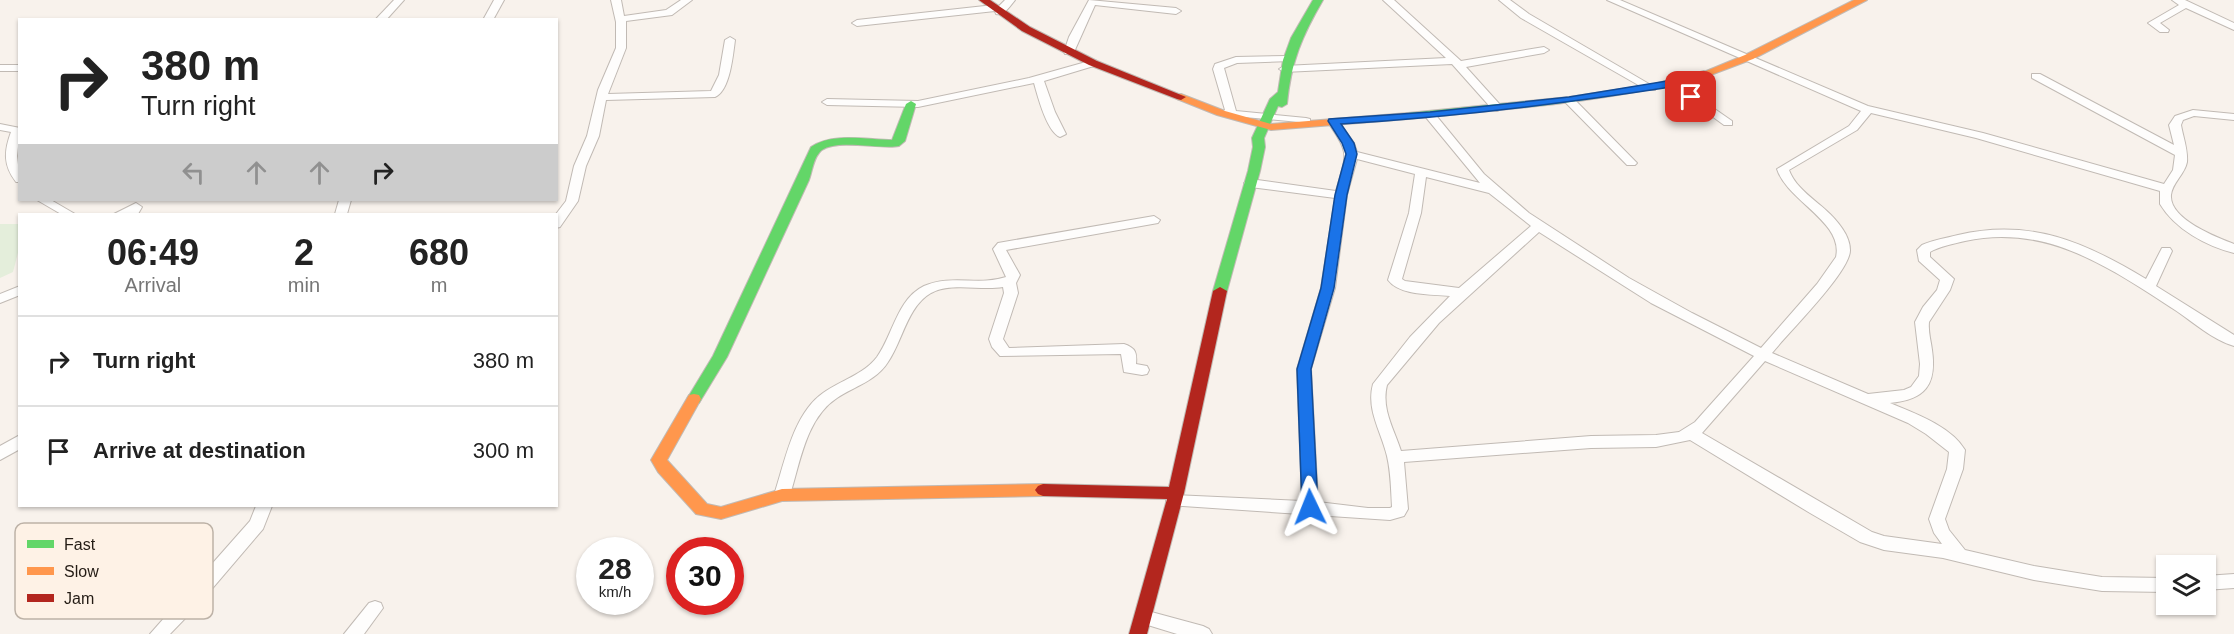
<!DOCTYPE html>
<html lang="en">
<head>
<meta charset="utf-8">
<style>
	body { margin:0; font-family:Helvetica,sans-serif; background:#f2f2f2; color:#222; height:100vh; display:flex; flex-direction:column; font-size:22px; white-space:nowrap }
	* { box-sizing:border-box; margin:0 }
	p { font-size:20px; color:#767676 }
	.icon { flex:none; width:33px; height:33px; fill:none; stroke:currentColor; stroke-width:2; stroke-linecap:round; stroke-linejoin:round }
	.map { position:relative; flex:1; overflow:hidden }
	.drawer { position:absolute; left:18px; top:213px; width:540px; height:294px; display:flex; flex-direction:column; background:#fff; border-radius:0px; box-shadow:0 2px 4px #0004 }
	.drawer>* { flex:none }
	.top-card { position:absolute; left:18px; top:18px; width:540px; height:183px; border-radius:0px; box-shadow:0 2px 4px #0004; background:#fff; color:#222; overflow:hidden }
	.tools { position:absolute; left:2156px; top:555px; display:grid; gap:12px }
	.tools a { display:grid; place-items:center; width:60px; height:60px; border-radius:0px; background:#fff; box-shadow:0 2px 4px #0004; font-size:30px }
	.speed { position:absolute; left:576px; top:537px; display:flex; gap:12px; font-size:30px; font-weight:700; text-align:center }
	.speed>* { display:grid; place-content:center; width:78px; height:78px; border-radius:50%; background:#fff; box-shadow:0 2px 4px #0004; line-height:1 }
	.speed small { font-size:15px; font-weight:400 }
	.speed .limit { border:9px solid #d22; background:#fff; color:#111 }
	.pin { position:absolute; display:grid; place-items:center; width:51px; height:51px; color:#fff; margin:-26px; border-radius:12px; box-shadow:0 3px 9px #0006 }
	.me { position:absolute; width:66px; margin:-33px; rotate:358deg; stroke-linejoin:round; filter:drop-shadow(0 0 4px #0008) }
	.turn { display:flex; align-items:center; gap:21px; height:126px; padding:0 24px; font-size:27px }
	.turn .icon { width:78px; height:78px; stroke-width:2.5 }
	.turn b { display:block; font-size:42px; line-height:51px }
	.lanes { display:flex; align-items:center; height:57px; padding:0 24px; background:#0003; justify-content:center; gap:30px; direction:ltr }
	.lanes .off { opacity:.35 }
	.eta { display:flex; justify-content:space-evenly; align-items:center; height:102px; text-align:center }
	.eta b { font-size:36px; font-weight:600; line-height:42px }
	ul { padding:0; list-style:none }
	li { display:flex; align-items:center; gap:18px; height:90px; padding:0 24px; border-top:2px solid #e0e0e0 }
	li div { flex:1 }
	li b { display:block; font-size:22px }
	li em { font-style:normal }
	.map>svg:first-child { display:block }
	.green { fill:#e4eedb }
	.lines { fill:none; stroke-linecap:round; stroke-linejoin:round }
	.street-casing { stroke:#c1bab4; stroke-width:2 }
	.fast-casing { stroke:#c1bab4; stroke-width:2 }
	.slow-casing { stroke:#c1bab4; stroke-width:2 }
	.jam-casing { stroke:#c1bab4; stroke-width:2 }
	.street { fill:#fefdfc; fill-rule:evenodd }
	.fast { fill:#63d668; fill-rule:evenodd }
	.slow { fill:#ff974d; fill-rule:evenodd }
	.jam { fill:#b3261e; fill-rule:evenodd }
	.route { fill:#1a73e8; stroke:#114b97; stroke-width:1.5 }
	.key { fill:#fef2e6; stroke:#bdb2a7; stroke-width:1.5 }
	.key-label { font-size:16px; fill:#241c15 }
</style>
</head>
<body>
<div class="map">
<svg width="2234" height="634" viewBox="0 0 2234 634">
	<rect width="100%" height="100%" fill="#f8f2ec"/>
	<path class="green" d="M0,224h20l-1,25 -6,23 -13,6z"/>
	<g class="lines">
		<defs>
			<g id="street">
				<path d="M394,0h10l-18,20h-11z"/>
				<path d="M494,0h10l-11,20h-10z"/>
				<path d="M611,0h10l3,16 42,-6 15,-10h11l-20,15 -46,6v27l-18,46 103,-3 8,-16 6,-35 5,-3 5,3c-2,15 -5,51 -20,57l-109,3 -7,36 -13,30 -8,35 -18,26 -4,1v-14l10,-13 8,-35 13,-30 11,-46 18,-42v-26z"/>
				<path d="M1005,0h10c-5,6 -11,16 -19,14l-1,-3 -138,15 -5,-3 5,-3 137,-15 4,2z"/>
				<path d="M1089,0l87,8 5,3 -5,3 -81,-9 -21,47 -1,2h-8l-1,-2 5,-15z"/>
				<path d="M1383,0h11l67,61 83,-14 5,3 -5,3 -78,14 37,41 -6,3 -4,-1 -41,-46 -168,8 -5,-3 5,-3 162,-8z"/>
				<path d="M1499,0h11l19,14 127,74 -1,2h-8l-126,-72z"/>
				<path d="M1607,0h13l248,106 115,27 181,51 9,-14 2,-15 -143,-77v-4h8l134,71 -5,-20 6,-9 18,-6 41,4v6l-40,-4 -11,4 -2,5c2,12 7,24 6,37 -2,12 -15,21 -16,33 -2,24 45,42 63,49v9c-28,-7 -59,-24 -74,-49v-13l-184,-53 -105,-25 -14,17 -68,40c7,19 27,30 41,44 9,9 20,22 20,36 1,21 -63,84 -78,103l96,41 36,-4 7,-3 8,-11 1,-12 -5,-42 8,-15 14,-17 3,-10 -21,-19 -2,-11 5,-5c11,-5 24,-7 36,-10 72,-17 127,7 188,44l16,-31h8l2,3 -16,35 78,49v11c-21,-6 -41,-24 -59,-36 -65,-42 -128,-87 -210,-69 -12,3 -25,5 -35,11v5l24,22 -4,11 -21,32c-1,10 2,19 3,28 5,35 -7,50 -42,53 24,10 61,23 75,47l-2,19 -18,50 4,11 16,20 69,16 68,11 64,1v14l-64,-1 -68,-11 -91,-22 -59,-8 -24,-8 -50,-29 -120,-73 -34,7 -65,1 -187,14 4,47 -4,7 -14,4 -222,-15 -2,-4 2,-4 6,-2 128,6 -5,-132 24,-81 14,-90 -85,-11 -6,-4 6,-4 86,12c11,-39 14,-36 -9,-70l2,-2h8l17,24 3,9 123,31 -56,-68 6,-3 4,1 50,61 45,39 100,65 63,35 69,35 56,-64 19,-27c8,-35 -49,-56 -59,-88l72,-43 12,-15zM1357,159l58,15 -6,39 -21,67c12,16 44,14 62,16l-40,41 -37,47c-7,26 8,47 14,72 4,17 4,34 5,51l-2,1h-22l-50,-6 -7,-133 24,-81 12,-93zM1426,177l63,16 42,33 -72,62 -54,-7 -3,-2 19,-66zM1539,232l112,71 103,53 -59,66 -16,10 -23,3 -65,1 -190,15c-7,-22 -20,-42 -14,-66l52,-62zM1765,361l143,62 18,11 23,18 -2,17 -18,50 5,14 8,11 -58,-8 -12,-4 -170,-99z"/>
				<path d="M2172,0h13l49,23v7l-48,-22 -26,15 9,7 -1,2h-8l-12,-9 31,-18z"/>
				<path d="M1287,56l5,3 -1,2 -54,2 -13,5 12,43 70,7 4,1v4l-88,-8 -2,-2 5,-3 -12,-41 2,-5 21,-7z"/>
				<path d="M1093,60l4,1v4l-53,16 11,31 11,22 -6,3c-13,-5 -22,-40 -26,-54l-116,24 -91,-2 -5,-3 5,-3 91,2 111,-23z"/>
				<rect x="0" y="65" width="20" height="6"/>
				<path d="M1673,80l59,41v4h-8l-55,-40 -1,-2z"/>
				<path d="M1569,97l4,1 62,63 2,2 -2,2h-8l-62,-63 -1,-2z"/>
				<path d="M0,124l20,4 -3,28 3,26h-4c-13,-17 -12,-31 -5,-50l-11,-2z"/>
				<path d="M37,200h14l24,14h-14z"/>
				<path d="M339,200h12l-4,14h-12z"/>
				<path d="M136,203l6,4 -4,7h-24z"/>
				<path d="M1154,216l6,4 -2,3 -152,27 14,25 -4,8 2,10 -15,46 6,9 115,-4c12,4 13,9 12,20l11,2 2,4 -2,4 -5,1 -18,-3 -3,-18 -121,2 -8,-9 -3,-8 15,-46 -1,-6c-22,4 -51,-5 -72,6 -24,14 -28,47 -43,69 -12,19 -33,24 -51,36 -31,20 -37,65 -47,97l-2,4 -6,2 -6,-2 -2,-4c11,-33 19,-81 49,-102 18,-13 40,-18 54,-36 16,-22 20,-58 47,-71 27,-12 55,0 82,-9l-13,-28 5,-6z"/>
				<path d="M20,286v9l-20,8v-9z"/>
				<path d="M20,435v14l-20,11v-14z"/>
				<path d="M256,506h16l-9,23 -64,75 -29,30h-20l100,-113z"/>
				<path d="M2234,574v14l-29,2v-14z"/>
				<path d="M375,601l6,2 2,5 -19,26h-20l25,-31z"/>
				<path d="M1144,610l59,16 6,3 3,5h-35l-39,-12 -3,-5 3,-5z"/>
			</g>
			<g id="fast">
				<path d="M1313,0h10c-21,36 -32,62 -36,104l-5,3 -4,-1 -14,32 1,9 -5,24 -33,120 -2,3h-10l-2,-3 35,-120 5,-24 -1,-9 18,-39 8,-7 5,-32 8,-22z"/>
				<path d="M1704,71l5,3 -1,2c-99,26 -199,33 -300,43l-6,-3 6,-3 161,-16 85,-13z"/>
				<path d="M911,101l5,3 -11,37 -6,5c-18,4 -69,-9 -80,7 -6,7 -7,19 -10,27l-82,177 -28,46h-10l-2,-4 26,-43 98,-209c22,-15 57,-7 81,-7l14,-36z"/>
			</g>
			<g id="slow">
				<path d="M1854,0h13l-114,59 -45,17 -4,1 -5,-3 46,-19z"/>
				<path d="M1181,94l44,17 46,13 137,-11 6,3 -6,3 -137,11 -54,-15 -40,-16v-4z"/>
				<path d="M694,394l5,1 2,4 -34,61 40,44 14,3 61,-18 261,-5 5,2 3,4 -3,4 -5,2 -261,5 -61,18 -25,-5 -38,-42 -7,-12 38,-65z"/>
			</g>
			<g id="jam">
				<path d="M979,0h11l40,27 67,34 89,36 -5,3 -4,-1 -88,-34 -67,-34z"/>
				<path d="M1220,287l7,4 -43,202 -37,141h-18l38,-135 -124,-3 -5,-2 -3,-4 3,-4 5,-2 126,3 44,-196z"/>
			</g>
		</defs>
		<use href="#street" class="street-casing"/>
		<use href="#fast" class="fast-casing"/>
		<use href="#slow" class="slow-casing"/>
		<use href="#jam" class="jam-casing"/>
		<use href="#street" class="street"/>
		<use href="#fast" class="fast"/>
		<use href="#slow" class="slow"/>
		<use href="#jam" class="jam"/>
	</g>
	<path class="route" d="M1673,80l22,14v5h-8l-16,-12c-110,17 -219,30 -330,37l13,19 3,11 -10,41 -13,93 -23,81 7,138 -3,5 -5,2 -6,-2 -2,-5 -5,-138 24,-81 14,-93 11,-41 -4,-11 -14,-22 1,-2 101,-7 139,-15z"/>
	<rect x="15" y="523" width="198" height="96" rx="9" class="key"/>
	<rect x="27" y="540" width="27" height="8" fill="#63d668"/>
	<rect x="27" y="567" width="27" height="8" fill="#ff974d"/>
	<rect x="27" y="594" width="27" height="8" fill="#b3261e"/>
	<g class="key-label">
		<text x="64" y="550">Fast</text>
		<text x="64" y="577">Slow</text>
		<text x="64" y="604">Jam</text>
	</g>
</svg>
<div class="tools">
<a><svg class="icon" aria-label="layers" viewBox="0 0 24 24"><path d="M12 4l9 5-9 5-9-5zM3 14l9 5 9-5"/></svg></a>
</div>
<div class="speed"><div>28<small>km/h</small></div><div class="limit">30</div></div>
<div class="pin" style="left:1691px;top:97px;background:#d93025"><svg class="icon" aria-label="arrive" viewBox="0 0 24 24"><path d="M6 21V4h12l-3 4 3 4H6"/></svg></div>
<svg class="me" style="left:1310px;top:507px" viewBox="-20 -20 40 40"><path d="M0-17L14 15 0 8-14 15z" fill="#1a73e8" stroke="#fff" stroke-width="4"/></svg>
<div class="top-card">
<div class="turn"><svg class="icon" aria-label="right" viewBox="0 0 24 24"><path d="M7 20v-9h11M14 6l5 5-5 5"/></svg><div><b>380 m</b>Turn right</div></div>
<div class="lanes"><svg class="icon off" aria-label="left" viewBox="0 0 24 24"><path d="M17 20v-9H6M10 6l-5 5 5 5"/></svg><svg class="icon off" aria-label="ahead" viewBox="0 0 24 24"><path d="M12 20V5M6 11l6-6 6 6"/></svg><svg class="icon off" aria-label="ahead" viewBox="0 0 24 24"><path d="M12 20V5M6 11l6-6 6 6"/></svg><svg class="icon" aria-label="right" viewBox="0 0 24 24"><path d="M7 20v-9h11M14 6l5 5-5 5"/></svg></div>
</div>
<section class="drawer">
<div class="eta">
<div><b>06:49</b><p>Arrival</p></div>
<div><b>2</b><p>min</p></div>
<div><b>680</b><p>m</p></div>
</div>
<ul>
<li><svg class="icon" aria-label="right" viewBox="0 0 24 24"><path d="M7 20v-9h11M14 6l5 5-5 5"/></svg><div><b>Turn right</b></div><em>380 m</em></li>
<li><svg class="icon" aria-label="arrive" viewBox="0 0 24 24"><path d="M6 21V4h12l-3 4 3 4H6"/></svg><div><b>Arrive at destination</b></div><em>300 m</em></li>
</ul>
</section>
</div>
</body>
</html>
